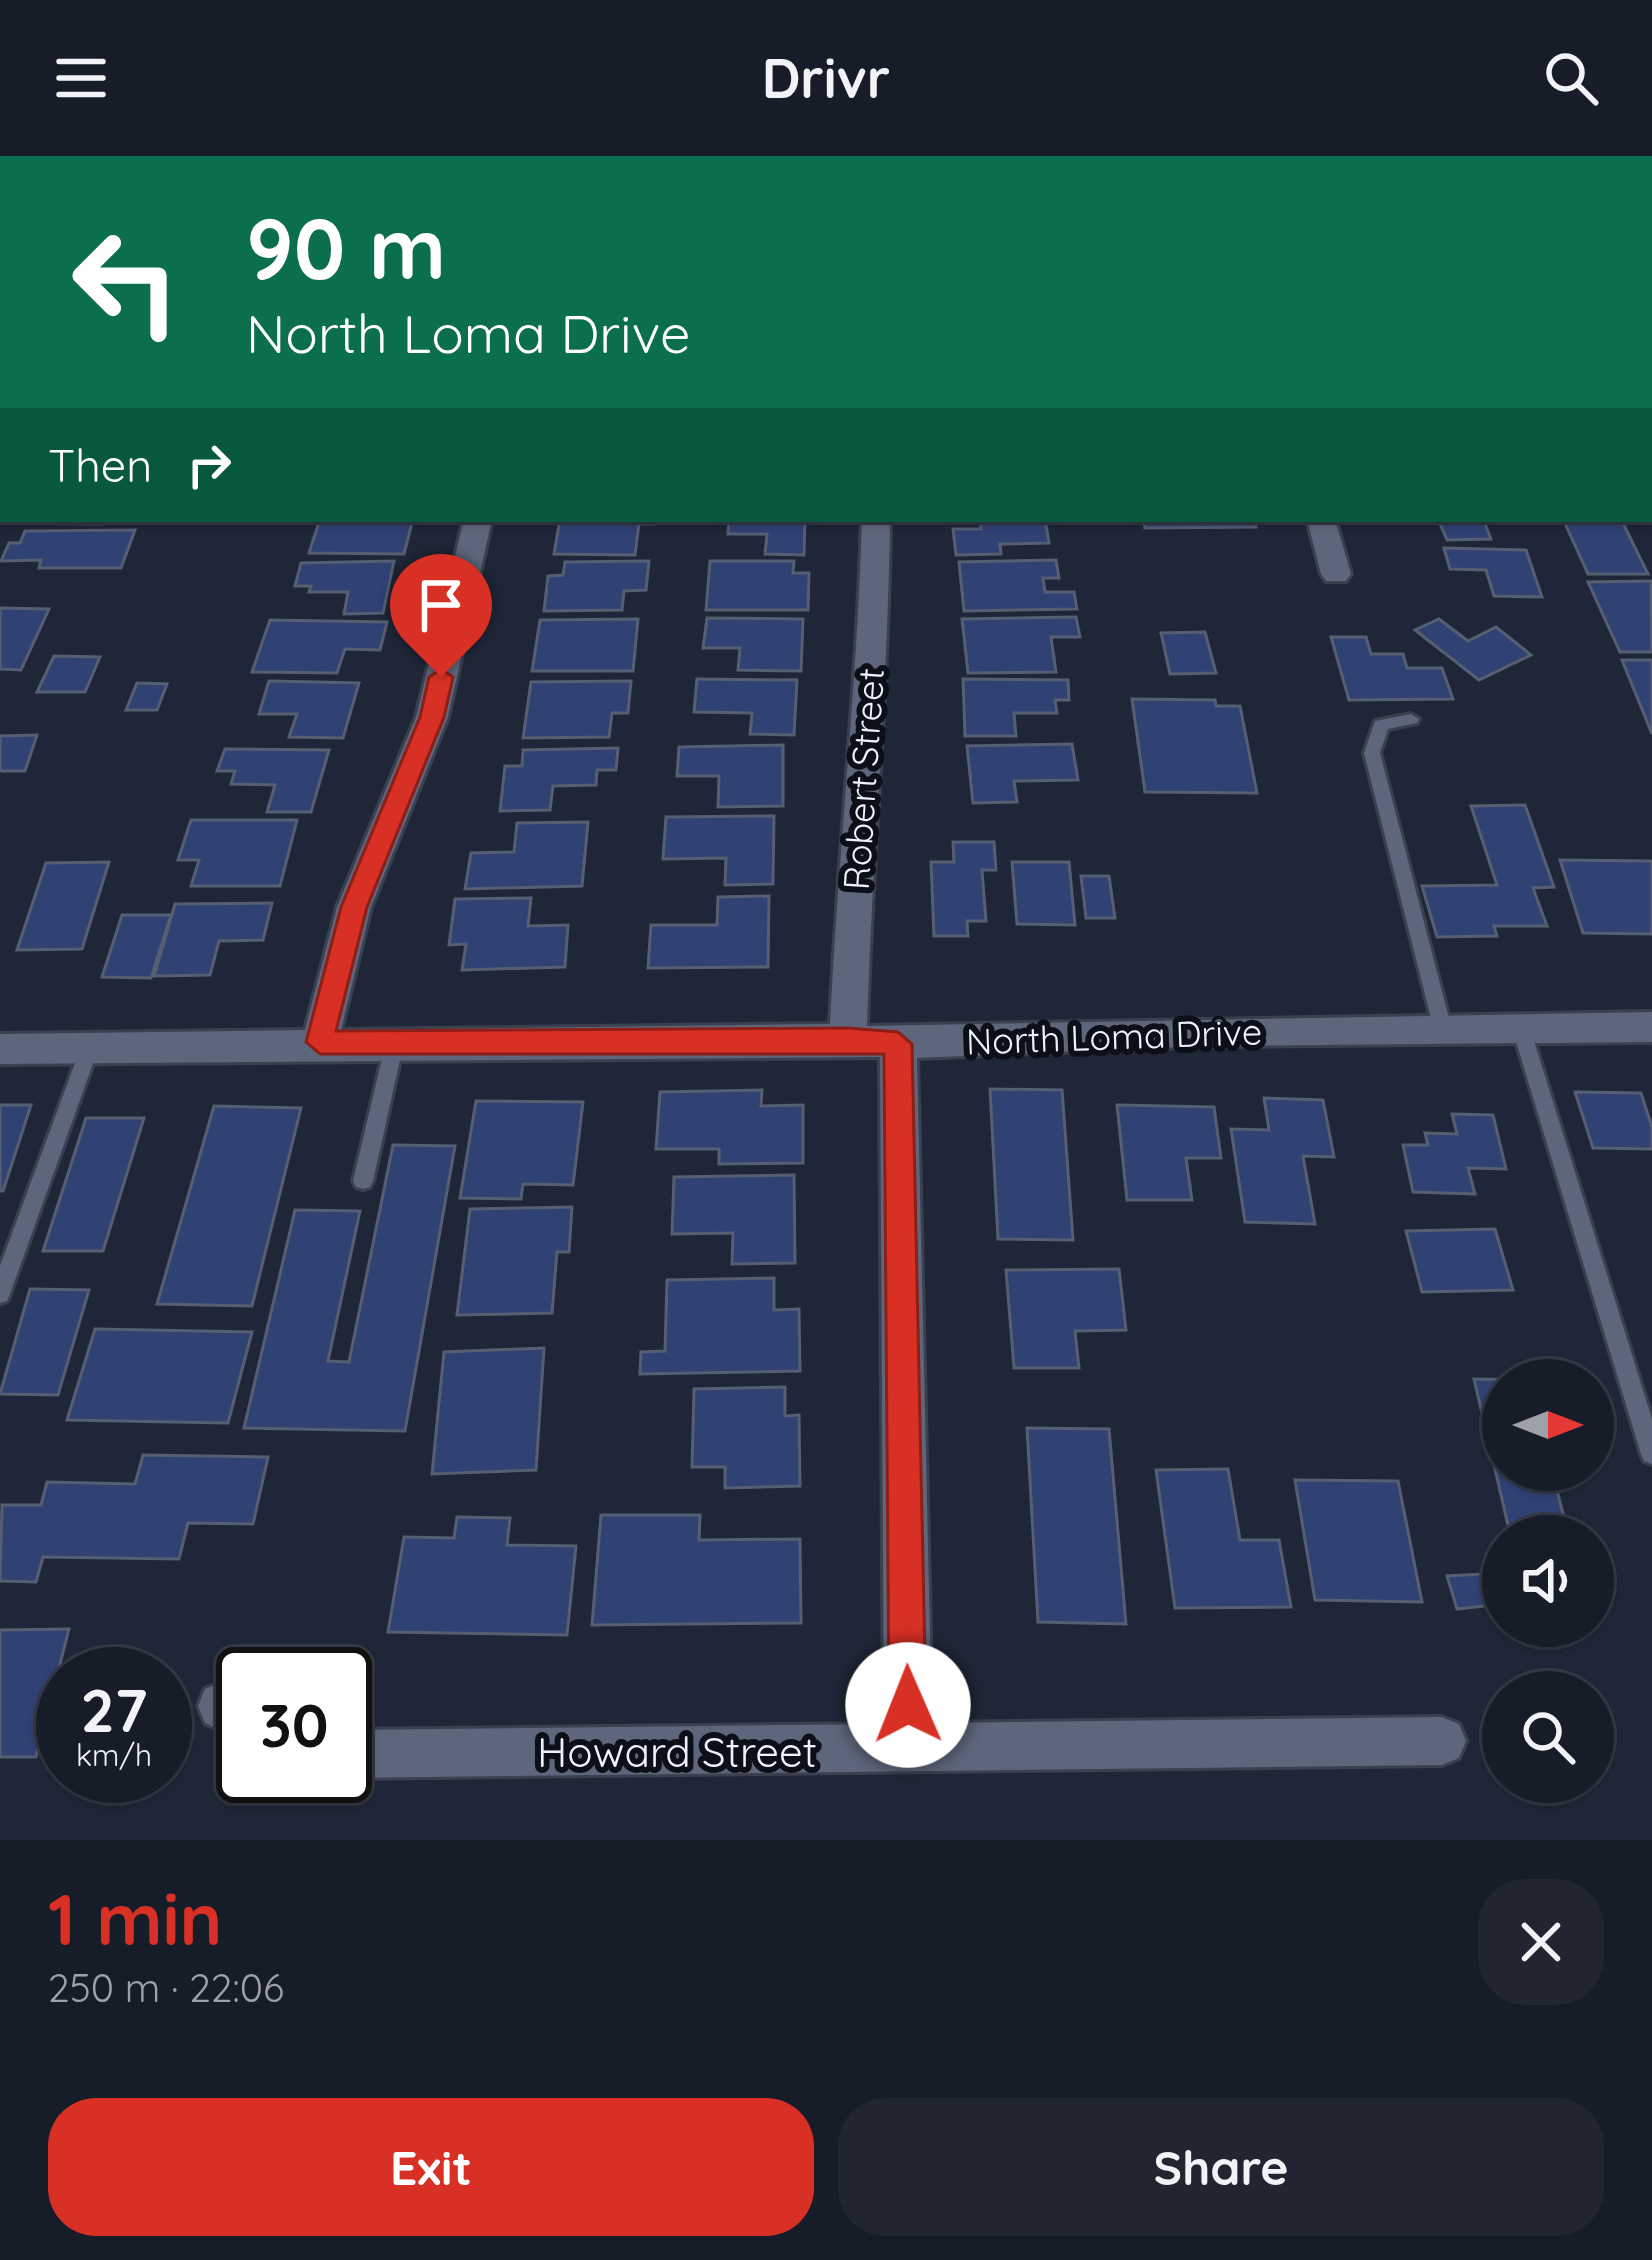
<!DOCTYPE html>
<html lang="en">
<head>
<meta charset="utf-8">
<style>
	body { margin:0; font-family:Quicksand,sans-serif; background:#202531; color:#f1f3f6; height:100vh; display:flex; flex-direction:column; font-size:45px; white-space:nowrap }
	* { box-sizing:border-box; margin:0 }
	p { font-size:39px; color:#9ea1a8 }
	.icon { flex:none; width:66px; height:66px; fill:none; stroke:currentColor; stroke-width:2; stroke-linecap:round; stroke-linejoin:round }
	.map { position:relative; height:1684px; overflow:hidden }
	.details { display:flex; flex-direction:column; background:#171c29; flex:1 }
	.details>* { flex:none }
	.banner { position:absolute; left:0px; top:0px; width:1653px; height:366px; box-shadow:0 3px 9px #0004,0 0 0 3px #363a46; background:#0b6e4f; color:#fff; overflow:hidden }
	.needle { width:78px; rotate:90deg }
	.buttons { position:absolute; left:1482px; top:1203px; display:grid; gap:24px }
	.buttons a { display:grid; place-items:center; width:132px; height:132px; border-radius:50%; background:#171c29; box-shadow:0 3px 9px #0004,0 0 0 3px #363a46; font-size:60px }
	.speed { position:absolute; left:36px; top:1491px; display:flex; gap:24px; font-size:60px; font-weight:700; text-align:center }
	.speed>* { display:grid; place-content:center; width:156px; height:156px; border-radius:50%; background:#171c29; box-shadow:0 3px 9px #0004,0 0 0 3px #363a46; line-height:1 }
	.speed small { font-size:30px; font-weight:400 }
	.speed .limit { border:6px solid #111; border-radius:18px; background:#fff; color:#111 }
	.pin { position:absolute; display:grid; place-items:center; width:102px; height:102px; color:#fff; margin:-123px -51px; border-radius:50% 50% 50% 0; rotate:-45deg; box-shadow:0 0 12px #0007 }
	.pin .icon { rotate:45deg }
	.me { position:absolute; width:132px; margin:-66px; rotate:359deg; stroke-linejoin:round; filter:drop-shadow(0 0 9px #0008) }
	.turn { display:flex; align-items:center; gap:42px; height:252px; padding:0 48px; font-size:54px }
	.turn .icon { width:156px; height:156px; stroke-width:2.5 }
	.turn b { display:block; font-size:84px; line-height:102px }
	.then { display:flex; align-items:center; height:114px; padding:0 48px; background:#0003; gap:24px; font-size:45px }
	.round { display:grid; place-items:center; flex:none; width:126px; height:126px; border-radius:48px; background:#202531 }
	.headline { display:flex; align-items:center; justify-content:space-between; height:204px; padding:0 48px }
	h1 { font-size:72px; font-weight:700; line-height:90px; color:#d93025 }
	.button { display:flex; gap:24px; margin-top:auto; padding:24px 48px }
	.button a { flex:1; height:138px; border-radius:48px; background:#d93025; color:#fff; font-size:48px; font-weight:700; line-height:138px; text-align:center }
	.button a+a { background:#202531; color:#f1f3f6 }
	header { display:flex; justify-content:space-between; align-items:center; height:156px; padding:0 48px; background:#171c29; font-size:54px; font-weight:700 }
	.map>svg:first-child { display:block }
	.building { fill:#304174; stroke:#565e72; stroke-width:3 }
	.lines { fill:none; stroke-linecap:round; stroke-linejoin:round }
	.lane-casing { stroke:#3b404f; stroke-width:6 }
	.street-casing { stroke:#3b404f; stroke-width:6 }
	.secondary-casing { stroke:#3b404f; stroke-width:6 }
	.lane { fill:#5e667b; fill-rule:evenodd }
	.street { fill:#5e667b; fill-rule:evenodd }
	.secondary { fill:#5e667b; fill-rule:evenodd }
	.route { fill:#d93025; stroke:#8d1f18; stroke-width:3 }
	.labels { text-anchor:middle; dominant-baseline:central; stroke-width:12; stroke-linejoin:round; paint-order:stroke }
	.street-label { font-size:36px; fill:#ecf1fd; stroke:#0c0f17 }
	.near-street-label { font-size:42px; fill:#ecf1fd; stroke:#0c0f17 }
</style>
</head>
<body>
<header><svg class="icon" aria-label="menu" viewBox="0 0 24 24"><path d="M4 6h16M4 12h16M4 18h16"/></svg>Drivr<svg class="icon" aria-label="search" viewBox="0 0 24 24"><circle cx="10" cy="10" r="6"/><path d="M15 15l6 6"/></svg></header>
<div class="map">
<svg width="1652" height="1684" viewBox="0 0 1652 1684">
	<rect width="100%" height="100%" fill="#1f2637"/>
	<g class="building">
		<path d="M597,0h125l-125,3z"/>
		<path d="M8,363h97l-3,5 -96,-1z"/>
		<path d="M320,363h93l-9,35 -95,-1z"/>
		<path d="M560,363h94v5h-15l-4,31 -81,-1z"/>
		<path d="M729,363h76l-1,36 -39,-1 2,-20h-39z"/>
		<path d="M980,363h65l4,24 -49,1 1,10 -45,1 -3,-26h28z"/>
		<path d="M1144,363h110l2,8 -111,1z"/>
		<path d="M1438,363h45l8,20 -44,1z"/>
		<path d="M1563,363h58l27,55h-60z"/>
		<path d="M135,374l-14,38h-82l2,-8 -40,1 8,-18h11l5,-12z"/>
		<path d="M1444,392l82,2 16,47 -48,-1 -8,-26 -36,-1z"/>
		<path d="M1056,404l3,18h-16l2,14h29l3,17 -113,2 -5,-49z"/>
		<path d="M394,405l-11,52 -39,1 4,-22h-39l2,-6h-16l6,-23z"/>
		<path d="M649,405l-3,29 -22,1 -2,19 -78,1 4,-35 15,-1 2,-13z"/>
		<path d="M710,405h84l-1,12h16l-1,37h-102z"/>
		<path d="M1651,425l1,71h-32l-32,-70z"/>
		<path d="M0,452l49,1 -28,61 -21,-1z"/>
		<path d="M1076,461l4,20h-29l5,35 -88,1 -6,-54z"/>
		<path d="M707,462l96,1 -2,52 -63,-1 2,-22h-37z"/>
		<path d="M638,463l-5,52h-101l8,-51z"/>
		<path d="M1439,463l29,22 28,-14 35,28 -52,25 -64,-50z"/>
		<path d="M270,464l117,2 -7,28 -35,-1 -8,24 -85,-1z"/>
		<path d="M1205,476l11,41 -46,1 -9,-41z"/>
		<path d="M1331,481h35l5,17h32l4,14h35l11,31 -104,1z"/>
		<path d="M54,500l46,1 -15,35h-48z"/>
		<path d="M1622,504h30v74z"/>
		<path d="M697,523l100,1 -3,55 -44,-1 2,-21 -58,-1z"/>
		<path d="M963,523l105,1 1,20h-14l2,13h-43l2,23h-51z"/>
		<path d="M269,525l90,2 -16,55 -54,-1 8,-23h-38z"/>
		<path d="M631,525l-3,32h-16l-3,24 -86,1 8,-56z"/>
		<path d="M137,527l30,1 -10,26h-31z"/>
		<path d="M1132,543l83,1 1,6h24l17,87 -112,-1z"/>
		<path d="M37,579l-12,36h-25v-35z"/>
		<path d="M1072,588l6,36 -64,1 3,21 -44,1 -6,-57z"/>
		<path d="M783,589v61l-65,1 1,-31h-42l2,-29z"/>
		<path d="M618,592l-2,22h-19l-1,15 -43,1 -3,24 -50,1 5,-45h17l1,-16z"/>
		<path d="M225,593l104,1 -18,62h-44l8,-27 -44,-1 4,-13h-18z"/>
		<path d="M1525,649l29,82 -21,1 14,38h-53l3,10 -60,1 -15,-51 75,-1 -26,-79z"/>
		<path d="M774,660l-1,68 -48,1 1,-27 -63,1 3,-42z"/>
		<path d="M191,664h106l-17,66h-89l8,-26h-21z"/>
		<path d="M588,666l-6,64 -117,3 6,-36 43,-1 3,-29z"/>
		<path d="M953,686h41l2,28h-14l4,51h-19l1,15h-34l-3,-74h23z"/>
		<path d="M1560,704l92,1v73l-69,-1z"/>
		<path d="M109,706l-27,87 -65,1 29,-87z"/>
		<path d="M1012,706h57l6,63 -58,-1z"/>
		<path d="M1081,720h28l6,42h-29z"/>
		<path d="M769,740l-1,71 -120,1 3,-43h66l1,-28z"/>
		<path d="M531,742l-3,28 40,-1 -3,42 -103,3 4,-26 -17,1 6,-46z"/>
		<path d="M272,747l-9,37 -44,1 -9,34 -56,1 21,-72z"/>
		<path d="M122,759h49l-20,63 -49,-1z"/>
		<path d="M990,933l72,1 11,150 -75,-1z"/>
		<path d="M762,934l-1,16 42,-1v58l-84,1v-15h-63l4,-57z"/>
		<path d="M1575,936l66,1 11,34v22l-59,-1z"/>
		<path d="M1264,942l59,2 11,57 -31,-1 12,68 -70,-2 -14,-93 38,1z"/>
		<path d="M476,945l107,1 -10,83 -50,-1 -2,15 -61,-1z"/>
		<path d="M0,949h31l-28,86h-3z"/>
		<path d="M1117,949l97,2 7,51h-35l6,42h-65z"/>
		<path d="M214,950l87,2 -49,198 -95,-2z"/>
		<path d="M1452,958l41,1 13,54 -38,-1 7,26 -62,-2 -10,-47h25l-3,-12 32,1z"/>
		<path d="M86,962h58l-41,133h-60z"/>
		<path d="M393,989l62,1 -50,285 -161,-3 51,-218 65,1 -32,150 21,1z"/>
		<path d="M794,1019l1,88 -63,1 1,-31 -61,1 2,-57z"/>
		<path d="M572,1051l-3,45h-12l-5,61 -95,2 13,-106z"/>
		<path d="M1495,1073l18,61 -91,2 -16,-61z"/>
		<path d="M1119,1113l7,61 -51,1 4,37h-65l-8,-98z"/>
		<path d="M774,1122v32l25,-1 1,62 -160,3 1,-22 24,-1 2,-71z"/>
		<path d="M30,1133l59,1 -31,105 -58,-1z"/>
		<path d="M95,1173l157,3 -24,91 -161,-3z"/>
		<path d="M544,1192l-8,122 -104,4 12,-122z"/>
		<path d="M1474,1223l81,1h-52v90h49l14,56 -58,-1z"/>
		<path d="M785,1231v29l14,-1 1,71 -75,2v-21h-33l2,-78z"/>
		<path d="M1027,1272l82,1 17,195 -88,-2z"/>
		<path d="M143,1299l125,2 -15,67 -65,-1 -9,36 -136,-2 -7,25 -36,-1 2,-76h39l6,-23 88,2z"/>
		<path d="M1228,1313l12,71h39l12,67 -116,1 -19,-138z"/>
		<path d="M1295,1324l103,1 24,121 -107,-2z"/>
		<path d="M601,1359h99l-1,25 101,-1 1,84 -209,2z"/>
		<path d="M457,1361l53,1 -3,27 69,1 -9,89 -179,-3 16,-95 50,1z"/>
		<path d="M1501,1417l2,31 -46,5 -10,-33z"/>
		<path d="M69,1473l-33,128h-36v-127z"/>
	</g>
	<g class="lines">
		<defs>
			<g id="lane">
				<path d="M1191,0h12l1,3h-12z"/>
				<path d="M1471,0h12l2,3h-12z"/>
				<path d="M1411,558l8,5 -2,4 -29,6 -8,24 72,277 -3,5h-12l-3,-5 -70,-277 11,-32z"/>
				<path d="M1521,865l6,2 3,5 122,391v45l-8,-3 -3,-7 -129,-426 3,-5z"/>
				<path d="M395,879l6,2 3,5 -31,139 -3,6 -7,2 -7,-2 -3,-6 33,-139 3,-5z"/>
				<path d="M90,883l7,3 2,5 -89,247 -3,7 -7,2v-37l81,-219 2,-5z"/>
			</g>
			<g id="street">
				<rect x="1650" y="277" width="2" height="20"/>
				<path d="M464,363h28l-44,198 -77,190 -30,123 489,-6c8,-169 27,-336 32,-505h28c-2,170 -18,337 -23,507l785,-14v30l-449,4 -286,12 15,665 510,-6 17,7 7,17 -7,17 -17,7 -1097,13 -5,-2h5v-46l539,-6 -4,-667 -880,7v-30l305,-4 32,-123 79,-190z"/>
				<path d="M1307,363h28l16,55 -5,7h-20l-5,-7z"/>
				<path d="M222,1526l21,9v50l-38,-18 -7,-17 7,-17z"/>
			</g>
			<g id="secondary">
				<rect x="1650" y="114" width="2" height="14"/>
				<rect x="0" y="118" width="3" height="14"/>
				<path d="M3,208v20l-3,1v-20z"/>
			</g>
		</defs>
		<use href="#lane" class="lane-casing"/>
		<use href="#street" class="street-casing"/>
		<use href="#secondary" class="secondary-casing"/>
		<use href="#lane" class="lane"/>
		<use href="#street" class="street"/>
		<use href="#secondary" class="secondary"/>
	</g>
	<path class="route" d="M441,513l12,8 -9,40 -77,190 -31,124 512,-3 50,4 14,12 14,661 -6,13 -12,5 -13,-5 -6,-13 -5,-651h-564l-14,-12 35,-135 79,-190 9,-40z"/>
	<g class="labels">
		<g class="street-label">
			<text transform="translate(863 623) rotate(-86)">Robert Street</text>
			<text transform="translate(1114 880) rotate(-2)">North Loma Drive</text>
		</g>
		<g class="near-street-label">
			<text x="677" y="1595">Howard Street</text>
		</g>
	</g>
</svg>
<div class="buttons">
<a><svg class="needle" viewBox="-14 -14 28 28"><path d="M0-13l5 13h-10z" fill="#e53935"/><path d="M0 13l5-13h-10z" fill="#9ea1a8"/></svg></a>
<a><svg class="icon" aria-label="sound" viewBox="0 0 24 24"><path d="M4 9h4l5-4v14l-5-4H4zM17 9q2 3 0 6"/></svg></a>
<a><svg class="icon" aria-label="search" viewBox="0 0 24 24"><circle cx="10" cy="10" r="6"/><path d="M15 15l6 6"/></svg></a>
</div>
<div class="speed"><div>27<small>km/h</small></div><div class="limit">30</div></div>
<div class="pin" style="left:441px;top:521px;background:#d93025"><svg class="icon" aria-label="arrive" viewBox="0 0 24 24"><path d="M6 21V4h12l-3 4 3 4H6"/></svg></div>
<svg class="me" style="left:908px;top:1549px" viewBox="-20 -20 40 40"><circle r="19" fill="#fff"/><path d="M0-13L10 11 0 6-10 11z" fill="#d93025"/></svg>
<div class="banner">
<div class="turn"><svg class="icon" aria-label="left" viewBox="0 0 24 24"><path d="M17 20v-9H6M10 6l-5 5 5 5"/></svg><div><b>90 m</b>North Loma Drive</div></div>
<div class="then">Then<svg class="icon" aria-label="right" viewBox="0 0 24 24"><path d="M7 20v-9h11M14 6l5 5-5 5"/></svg></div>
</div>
</div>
<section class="details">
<div class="headline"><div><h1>1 min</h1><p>250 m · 22:06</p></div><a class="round"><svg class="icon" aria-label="close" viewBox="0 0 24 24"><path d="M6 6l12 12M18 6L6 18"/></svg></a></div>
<div class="button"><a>Exit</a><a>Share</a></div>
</section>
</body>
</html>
